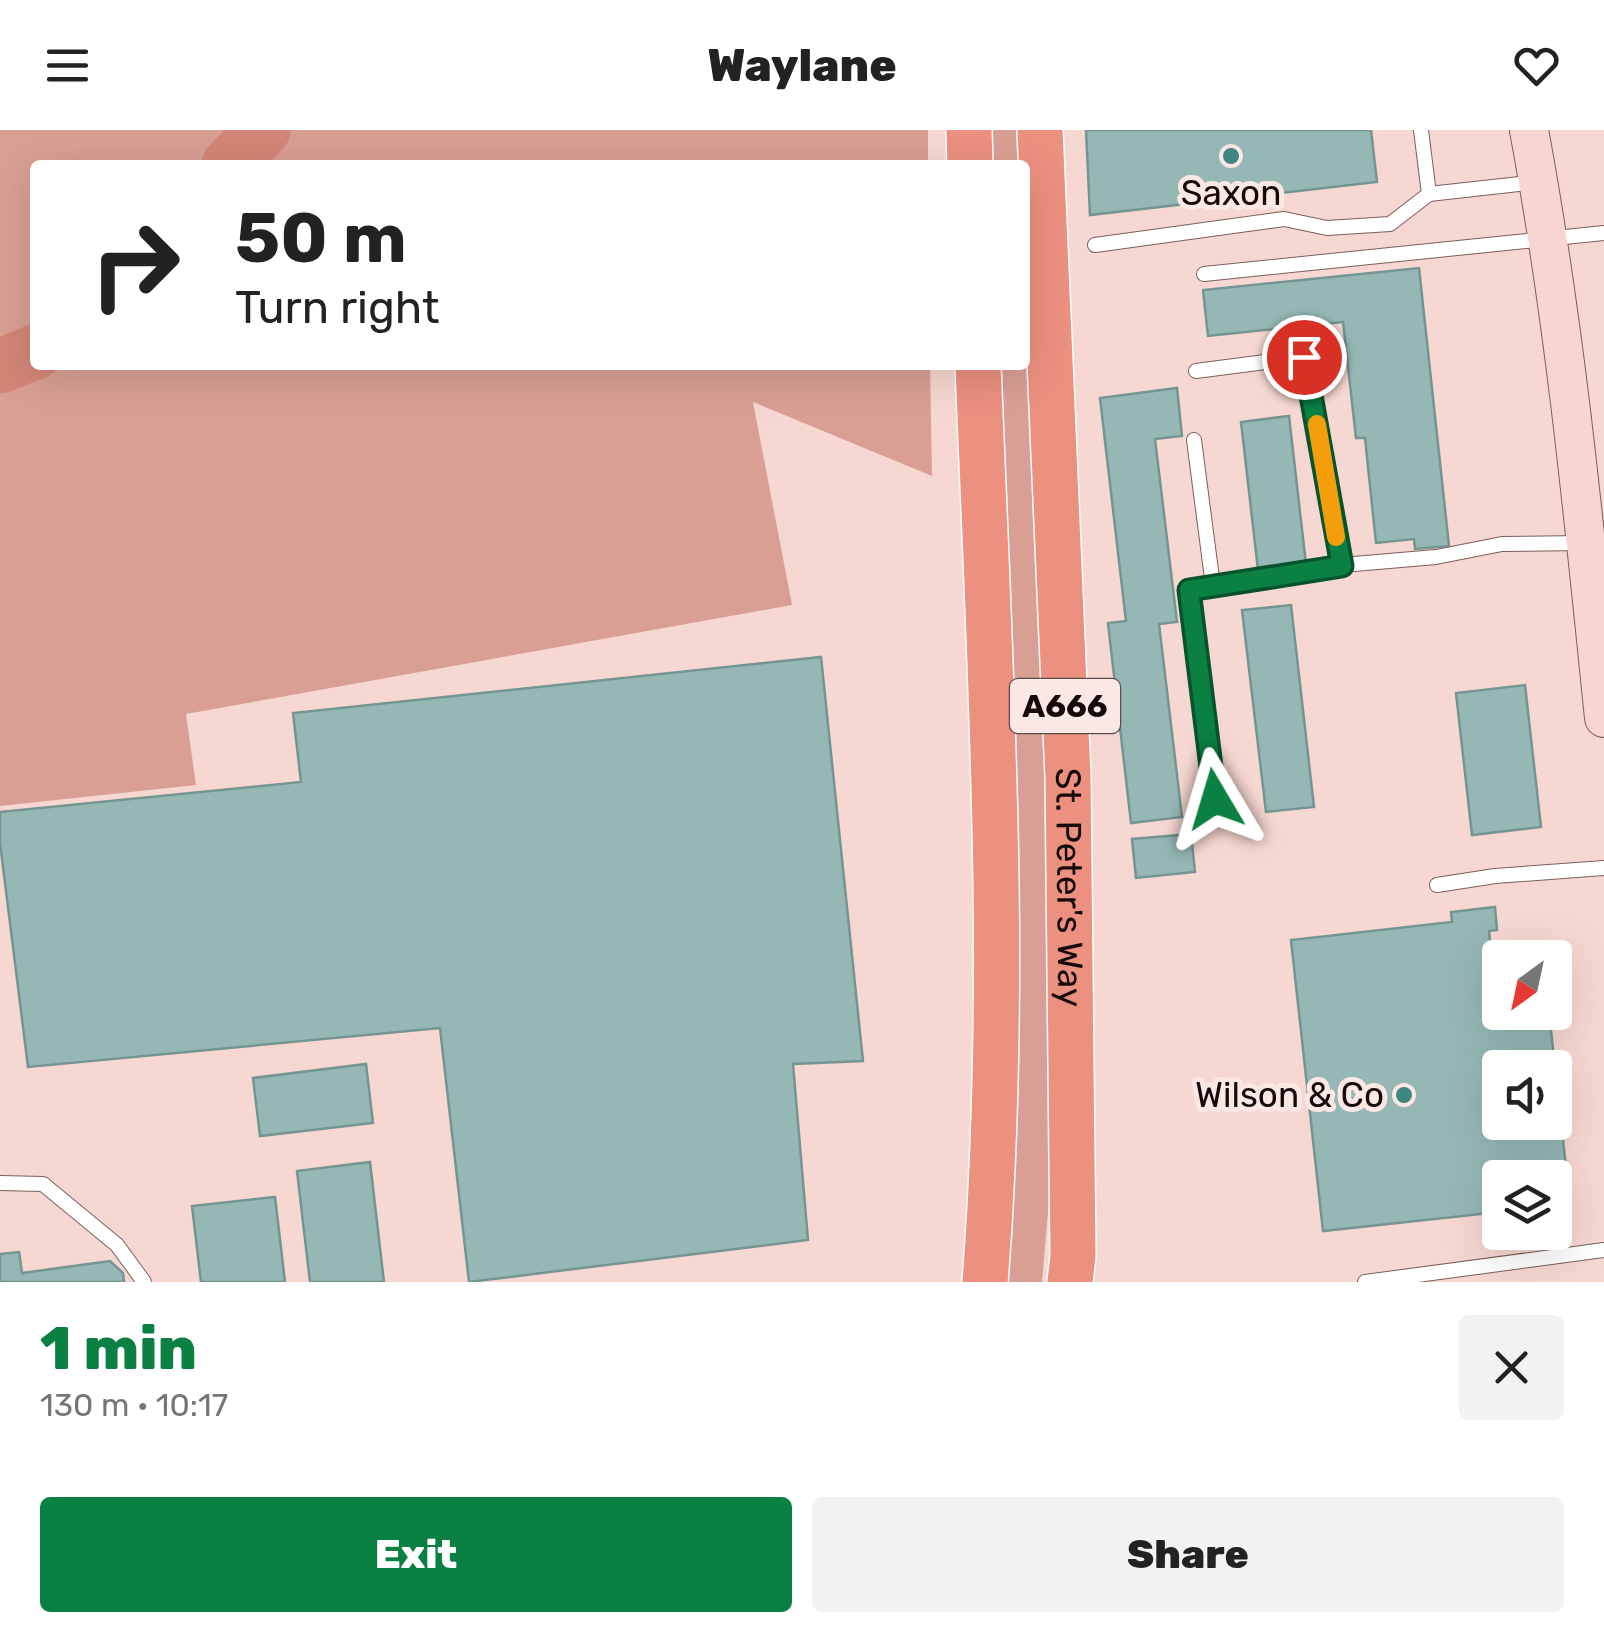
<!DOCTYPE html>
<html lang="en">
<head>
<meta charset="utf-8">
<style>
	body { margin:0; font-family:Rubik,sans-serif; background:#f2f2f2; color:#222; height:100vh; display:flex; flex-direction:column; font-size:38px; white-space:nowrap }
	* { box-sizing:border-box; margin:0 }
	p { font-size:32px; color:#767676 }
	.icon { flex:none; width:55px; height:55px; fill:none; stroke:currentColor; stroke-width:2; stroke-linecap:round; stroke-linejoin:round }
	.map { position:relative; height:1152px; overflow:hidden }
	.sheet { display:flex; flex-direction:column; background:#fff; flex:1 }
	.sheet>* { flex:none }
	.top-card { position:absolute; left:30px; top:30px; width:1000px; height:210px; border-radius:10px; box-shadow:0 10px 40px #0002; background:#fff; color:#222; overflow:hidden }
	.needle { width:65px; rotate:213deg }
	.tools { position:absolute; left:1482px; top:810px; display:grid; gap:20px }
	.tools a { display:grid; place-items:center; width:90px; height:90px; border-radius:10px; background:#fff; box-shadow:0 10px 40px #0002; font-size:50px }
	.pin { position:absolute; display:grid; place-items:center; width:85px; height:85px; color:#fff; margin:-42px; border:5px solid #fff; border-radius:50%; box-shadow:0 2px 10px #0007 }
	.me { position:absolute; width:110px; margin:-55px; rotate:353deg; stroke-linejoin:round; filter:drop-shadow(0 0 8px #0008) }
	.turn { display:flex; align-items:center; gap:35px; height:210px; padding:0 40px; font-size:45px }
	.turn .icon { width:130px; height:130px; stroke-width:2.5 }
	.turn b { display:block; font-size:70px; line-height:85px }
	.round { display:grid; place-items:center; flex:none; width:105px; height:105px; border-radius:10px; background:#f2f2f2 }
	.overview { display:flex; align-items:center; justify-content:space-between; height:170px; padding:0 40px }
	h1 { font-size:60px; font-weight:800; line-height:75px; color:#0b8043 }
	.action { display:flex; gap:20px; margin-top:auto; padding:20px 40px }
	.action a { flex:1; height:115px; border-radius:10px; background:#0b8043; color:#fff; font-size:40px; font-weight:800; line-height:115px; text-align:center }
	.action a+a { background:#f2f2f2; color:#222 }
	header { display:flex; justify-content:space-between; align-items:center; height:130px; padding:0 40px; background:#fff; font-size:45px; font-weight:800 }
	.map>svg:first-child { display:block }
	.green { fill:#d99f94 }
	.lines { fill:none; stroke-linecap:round; stroke-linejoin:round }
	.river { stroke:#d38678; stroke-width:55 }
	.building { fill:#96b8b5; stroke:#749592; stroke-width:2.5; fill-rule:evenodd }
	.service-casing { stroke:#7a5f5a; stroke-width:16 }
	.secondary-casing { stroke:#7a5f5a; stroke-width:40 }
	.trunk-casing { stroke:#fff; stroke-width:48 }
	.service { stroke:#fff; stroke-width:14 }
	.secondary { stroke:#f8d5d0; stroke-width:38 }
	.trunk { stroke:#ec9080; stroke-width:45 }
	.route-casing { stroke:#07532c; stroke-width:25 }
	.route { stroke:#0b8043; stroke-width:18 }
	.slow { stroke:#f59e0b; stroke-width:18 }
	.poi-dot { fill:#3f8681; stroke:#fbe7e4; stroke-width:4 }
	.labels { text-anchor:middle; dominant-baseline:central; stroke-width:10; stroke-linejoin:round; paint-order:stroke }
	.shield { fill:#fbe7e4; stroke:#5a4c4b; stroke-width:2.5 }
	.shield-label { font-size:32px; font-weight:bold; fill:#150a09 }
	.poi-label { font-size:35px; fill:#150a09; stroke:#fbe7e4 }
	.street-label { font-size:35px; fill:#150a09; stroke:#fbe7e4 }
</style>
</head>
<body>
<header><svg class="icon" aria-label="menu" viewBox="0 0 24 24"><path d="M4 6h16M4 12h16M4 18h16"/></svg>Waylane<svg class="icon" aria-label="heart" viewBox="0 0 24 24"><path d="M12 20l-8-8c-3-5 5-10 8-4 3-6 11-1 8 4z"/></svg></header>
<div class="map">
<svg width="1604" height="1152" viewBox="0 0 1604 1152">
	<rect width="100%" height="100%" fill="#f7d7d1"/>
	<g class="green">
		<path d="M0,0h928v35h-893v200h895l2,111 -179,-74 39,203 -606,109 10,71 -196,21z"/>
		<path d="M987,0h37l1,35h-38z"/>
		<path d="M1025,40l21,638 4,381 -8,93h-36l8,-95 3,-172 -24,-650h32z"/>
	</g>
	<g class="lines">
		<g class="river">
			<path d="M229,35l34,-35"/>
			<path d="M0,236l35,-14"/>
		</g>
	</g>
	<g class="building">
		<path d="M1086,0h285l6,52 -287,33z"/>
		<path d="M1419,138l30,278 -34,3 -1,-10 -38,4 -11,-105h-9l-13,-116 -135,14 -5,-46z"/>
		<path d="M1177,258l5,48 -27,3 22,183 -18,2 23,193 -51,6 -23,-200 18,-2 -26,-223z"/>
		<path d="M1289,286l17,148 -48,6 -17,-148z"/>
		<path d="M1291,475l23,202 -48,5 -24,-202z"/>
		<path d="M821,527l42,404 -70,3 15,176 -339,42 -29,-254 -412,39 -28,-224v-31l301,-30 -8,-69z"/>
		<path d="M1525,555l16,142 -69,8 -16,-142z"/>
		<path d="M1191,704l4,38 -59,6 -4,-39z"/>
		<path d="M1495,777l2,23 -8,1 6,59h5v22h49l21,192 -15,2v-28h-55v34l-177,19 -32,-291 161,-18 -1,-10zM1500,938h55v54h-55z"/>
		<path d="M366,934l7,59 -113,13 -7,-58z"/>
		<path d="M370,1032l14,120h-74l-13,-111z"/>
		<path d="M275,1067l10,85h-84l-9,-76z"/>
		<path d="M19,1122l3,21 88,-12 13,12 1,9h-124v-28z"/>
	</g>
	<g class="lines">
		<defs>
			<g id="service">
				<path d="M1421,0l8,64 109,-12"/>
				<path d="M1095,115l189,-26 43,9 63,-4 39,-30"/>
				<path d="M1204,144l400,-41"/>
				<path d="M1196,241l108,-14 38,208 94,-8 66,-13 84,-1"/>
				<path d="M1194,310l19,146"/>
				<path d="M1215,669l-26,-209 153,-25"/>
				<path d="M1437,755l58,-9 109,-8"/>
				<path d="M0,1053l43,1 74,61 27,37"/>
				<path d="M1365,1152l239,-32"/>
			</g>
			<path id="secondary" d="M1529,0c36,194 55,392 75,588"/>
			<g id="trunk">
				<path d="M969,0l1,35"/>
				<path id="s1" d="M1040,0l28,647 5,479 -3,26"/>
				<path d="M978,235c12,305 31,612 7,917"/>
			</g>
		</defs>
		<use href="#service" class="service-casing"/>
		<use href="#secondary" class="secondary-casing"/>
		<use href="#trunk" class="trunk-casing"/>
		<use href="#service" class="service"/>
		<use href="#secondary" class="secondary"/>
		<use href="#trunk" class="trunk"/>
	</g>
	<g class="lines">
		<defs>
			<path id="route" d="M1215,669l-26,-209 153,-24 -38,-209"/>
		</defs>
		<use href="#route" class="route-casing"/>
		<use href="#route" class="route"/>
		<path class="slow" d="M1317,294l19,113"/>
	</g>
	<g class="poi-dot">
		<circle cx="1231" cy="26" r="10"/>
		<circle cx="1404" cy="965" r="10"/>
	</g>
	<g class="labels">
		<rect class="shield" x="1010" y="549" width="110" height="54" rx="8"/>
		<g class="shield-label">
			<text x="1065" y="576">A666</text>
		</g>
		<g class="poi-label">
			<text x="1231" y="63">Saxon</text>
			<text x="1384" y="965" text-anchor="end">Wilson &amp; Co</text>
		</g>
		<g class="street-label">
			<text stroke="none"><textPath href="#s1" startOffset="758">St. Peter's Way</textPath></text>
		</g>
	</g>
</svg>
<div class="tools">
<a><svg class="needle" viewBox="-14 -14 28 28"><path d="M0-13l5 13h-10z" fill="#e53935"/><path d="M0 13l5-13h-10z" fill="#767676"/></svg></a>
<a><svg class="icon" aria-label="sound" viewBox="0 0 24 24"><path d="M4 9h4l5-4v14l-5-4H4zM17 9q2 3 0 6"/></svg></a>
<a><svg class="icon" aria-label="layers" viewBox="0 0 24 24"><path d="M12 4l9 5-9 5-9-5zM3 14l9 5 9-5"/></svg></a>
</div>
<div class="pin" style="left:1304px;top:227px;background:#d93025"><svg class="icon" aria-label="arrive" viewBox="0 0 24 24"><path d="M6 21V4h12l-3 4 3 4H6"/></svg></div>
<svg class="me" style="left:1215px;top:669px" viewBox="-20 -20 40 40"><path d="M0-17L14 15 0 8-14 15z" fill="#0b8043" stroke="#fff" stroke-width="4"/></svg>
<div class="top-card">
<div class="turn"><svg class="icon" aria-label="right" viewBox="0 0 24 24"><path d="M7 20v-9h11M14 6l5 5-5 5"/></svg><div><b>50 m</b>Turn right</div></div>
</div>
</div>
<section class="sheet">
<div class="overview"><div><h1>1 min</h1><p>130 m · 10:17</p></div><a class="round"><svg class="icon" aria-label="close" viewBox="0 0 24 24"><path d="M6 6l12 12M18 6L6 18"/></svg></a></div>
<div class="action"><a>Exit</a><a>Share</a></div>
</section>
</body>
</html>
